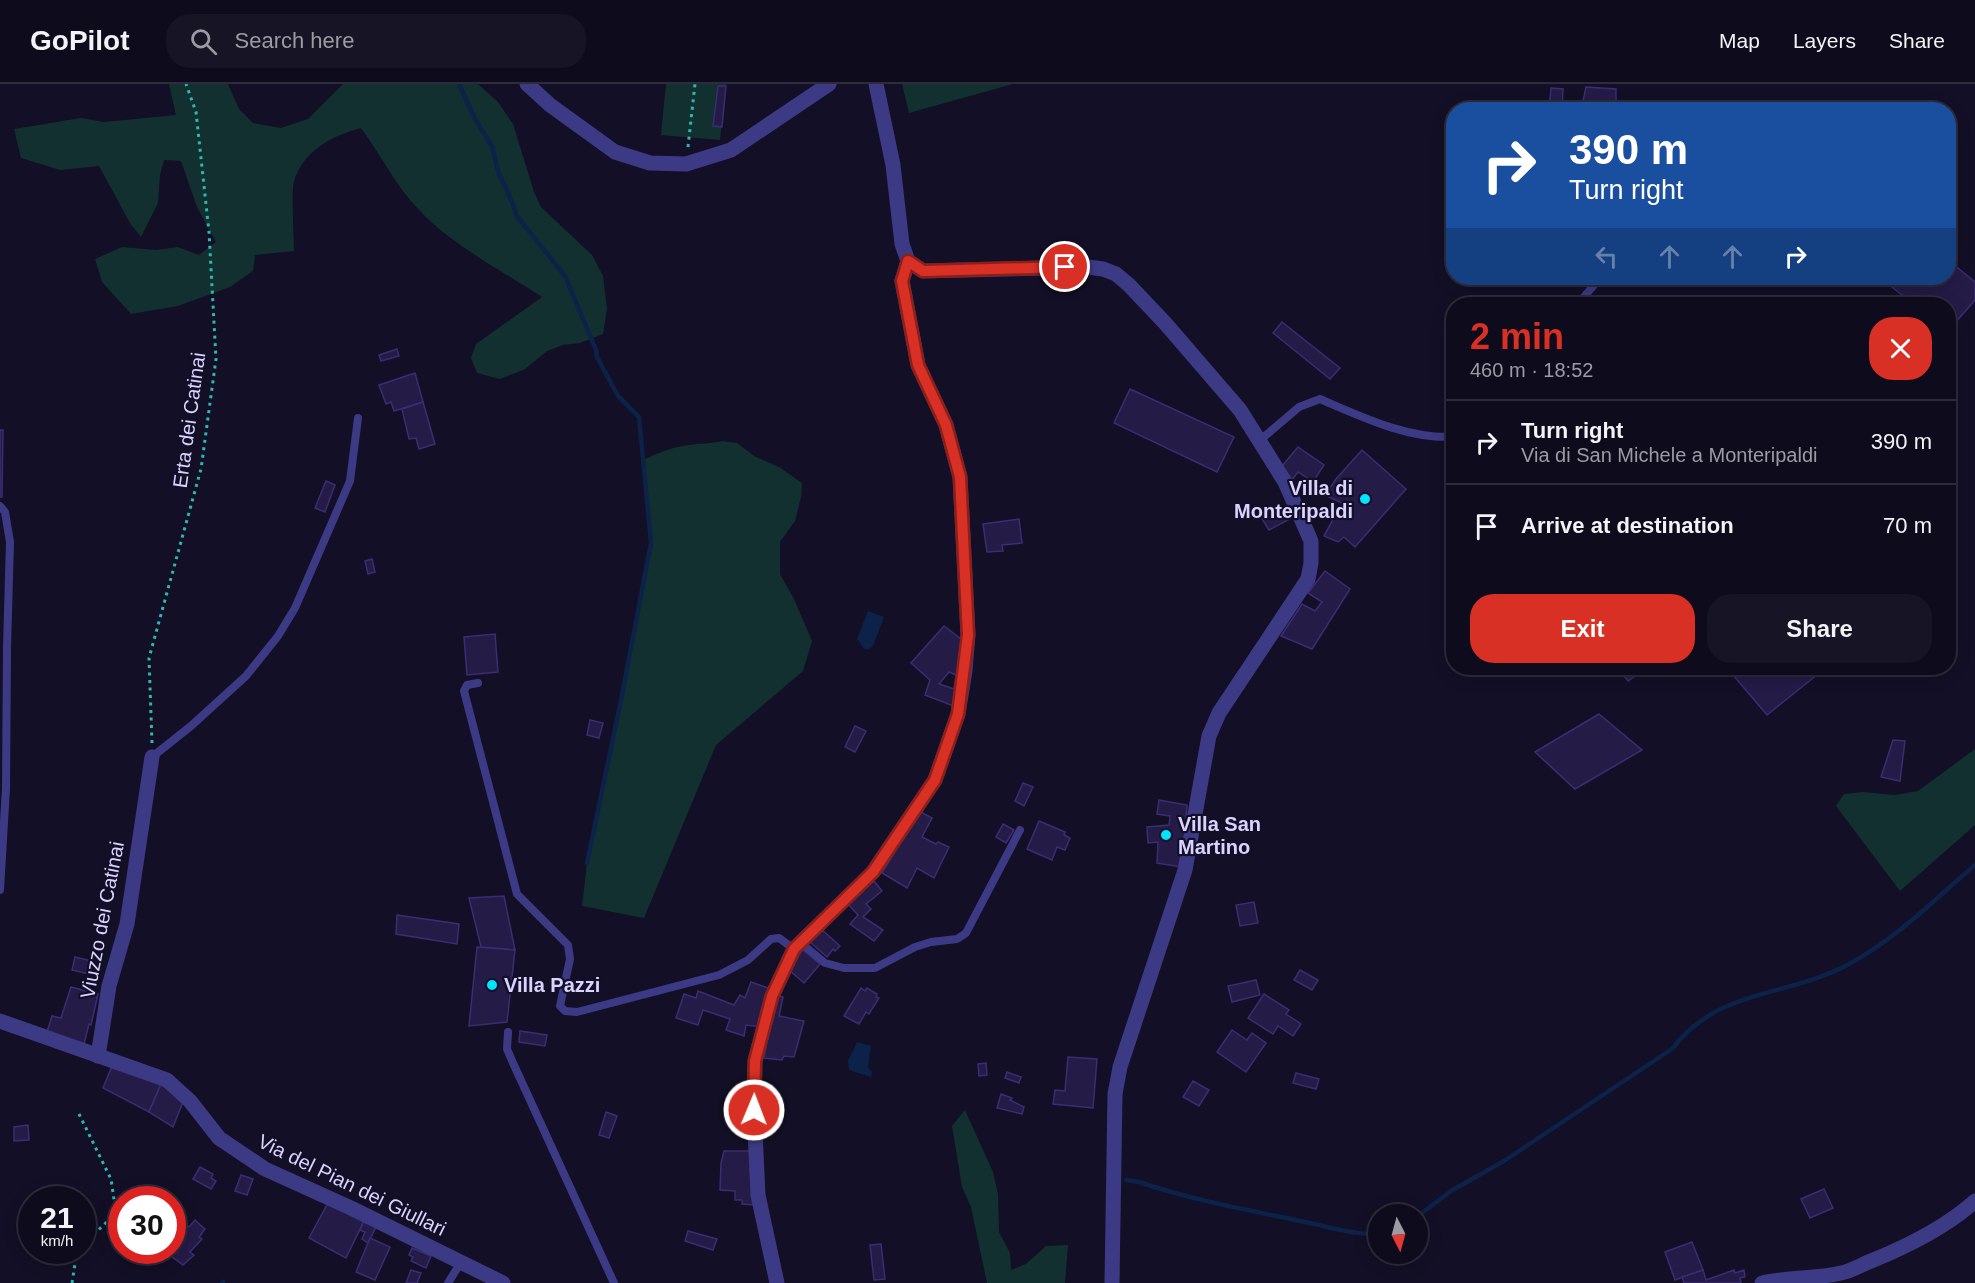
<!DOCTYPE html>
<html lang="en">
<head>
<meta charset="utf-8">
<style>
	body { margin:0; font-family:Helvetica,sans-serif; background:#171425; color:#f1f3f6; height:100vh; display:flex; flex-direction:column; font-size:22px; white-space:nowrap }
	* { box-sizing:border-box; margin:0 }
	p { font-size:20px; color:#9b9ba3 }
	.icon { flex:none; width:33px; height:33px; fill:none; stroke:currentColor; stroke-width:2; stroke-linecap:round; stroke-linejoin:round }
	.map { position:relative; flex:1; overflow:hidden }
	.sheet { position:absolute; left:1446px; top:213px; width:510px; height:378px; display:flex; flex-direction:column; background:#0e0b1c; border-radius:24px; box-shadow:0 3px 15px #0003,0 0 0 2px #2e2b3b }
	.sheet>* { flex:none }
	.top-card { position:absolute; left:1446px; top:18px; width:510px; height:183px; border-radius:24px; box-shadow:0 3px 15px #0003,0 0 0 2px #2e2b3b; background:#1a4fa0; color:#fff; overflow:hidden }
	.needle { width:39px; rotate:174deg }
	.buttons { position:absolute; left:1368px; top:1120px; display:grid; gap:12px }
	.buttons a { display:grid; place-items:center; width:60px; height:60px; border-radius:50%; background:#0e0b1c; box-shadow:0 3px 15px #0003,0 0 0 2px #2e2b3b; font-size:30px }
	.speed { position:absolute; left:18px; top:1102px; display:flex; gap:12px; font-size:30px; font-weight:700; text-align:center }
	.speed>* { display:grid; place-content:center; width:78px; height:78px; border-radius:50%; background:#0e0b1c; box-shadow:0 3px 15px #0003,0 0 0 2px #2e2b3b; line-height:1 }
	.speed small { font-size:15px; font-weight:400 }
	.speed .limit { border:9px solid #d22; background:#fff; color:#111 }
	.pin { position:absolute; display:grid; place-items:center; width:51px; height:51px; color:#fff; margin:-26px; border:3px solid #fff; border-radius:50%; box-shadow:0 2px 6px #0007 }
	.me { position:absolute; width:66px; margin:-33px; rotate:1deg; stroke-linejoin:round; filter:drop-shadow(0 0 4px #0008) }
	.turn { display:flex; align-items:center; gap:21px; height:126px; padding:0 24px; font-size:27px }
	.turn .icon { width:78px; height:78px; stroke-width:2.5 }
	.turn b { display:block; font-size:42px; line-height:51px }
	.lanes { display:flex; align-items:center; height:57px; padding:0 24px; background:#0003; justify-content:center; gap:30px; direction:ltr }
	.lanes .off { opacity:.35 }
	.round { display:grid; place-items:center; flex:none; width:63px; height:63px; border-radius:24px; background:#171425 }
	.headline { display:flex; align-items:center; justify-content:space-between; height:102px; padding:0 24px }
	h1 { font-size:36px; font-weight:600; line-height:45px; color:#d93025 }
	.cta { display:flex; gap:12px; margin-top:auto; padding:12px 24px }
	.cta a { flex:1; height:69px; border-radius:24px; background:#d93025; color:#fff; font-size:24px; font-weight:600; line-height:69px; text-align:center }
	.cta a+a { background:#171425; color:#f1f3f6 }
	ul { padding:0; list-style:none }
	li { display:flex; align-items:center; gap:18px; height:84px; padding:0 24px; border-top:2px solid #2e2b3b }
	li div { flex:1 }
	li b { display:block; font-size:22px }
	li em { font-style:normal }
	header { display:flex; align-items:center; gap:36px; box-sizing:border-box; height:84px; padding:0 30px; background:#0e0b1c; border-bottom:2px solid #2e2b3b }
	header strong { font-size:28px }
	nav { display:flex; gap:33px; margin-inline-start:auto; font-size:21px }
	.search { width:420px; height:54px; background:#171425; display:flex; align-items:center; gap:15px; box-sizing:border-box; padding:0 21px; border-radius:24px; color:#9b9ba3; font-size:22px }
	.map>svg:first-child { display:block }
	.green { fill:#12302f }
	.water { fill:#0c2248 }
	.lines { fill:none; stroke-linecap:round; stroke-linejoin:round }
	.stream { stroke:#0c2248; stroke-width:4.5 }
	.building { fill:#241b47; stroke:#3b2d73; stroke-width:1.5; fill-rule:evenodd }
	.path { stroke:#2fb8b0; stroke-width:3; stroke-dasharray:3 4.5; stroke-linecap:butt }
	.lane { stroke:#3d3a85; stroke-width:8 }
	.street { stroke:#3d3a85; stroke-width:15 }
	.route-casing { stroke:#8d1f18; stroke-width:15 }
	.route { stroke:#d93025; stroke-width:10 }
	.poi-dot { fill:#00e5ff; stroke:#130f26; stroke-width:2 }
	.labels { text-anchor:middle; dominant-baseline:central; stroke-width:4.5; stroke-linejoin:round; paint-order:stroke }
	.street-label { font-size:20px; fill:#d9d4ff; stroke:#130f26 }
	.poi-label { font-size:20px; font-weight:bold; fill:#d9d4ff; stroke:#130f26; text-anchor:start }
</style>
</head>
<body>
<header>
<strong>GoPilot</strong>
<div class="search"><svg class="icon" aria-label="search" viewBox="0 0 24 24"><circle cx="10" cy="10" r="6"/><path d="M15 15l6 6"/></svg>Search here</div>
<nav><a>Map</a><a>Layers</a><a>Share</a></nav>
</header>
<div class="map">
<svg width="1975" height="1199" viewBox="0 0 1975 1199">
	<rect width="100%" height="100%" fill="#130f26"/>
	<g class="green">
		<path d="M169,0h59l11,25 14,14 28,5 27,-9 35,-35h135l20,18 15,22 21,68 7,15 51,48 11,21 4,33 -4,25 -23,9 -17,2 -16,6 -22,18 -25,10 -23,-6 -6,-15 5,-14 66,-47c-41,-27 -89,-51 -123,-87 -24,-25 -38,-55 -58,-82 -29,8 -57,22 -67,53 -3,12 0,55 0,70l-39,4 -2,16 -23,16 -52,19 -47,8 -29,-32 -7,-23 27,-12 34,3 22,-3 21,8 17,-13 -19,-35 -16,-46 -17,-1 -4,15 -2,28 -17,34 -11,-14 -31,-57 -39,4 -39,-12 -7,-29 67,-11 23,4 72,-7z"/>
		<path d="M666,0h60l-6,56 -59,-5z"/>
		<path d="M902,0h111l-104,29z"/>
		<path d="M722,357l15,2 17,13 25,11 23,16 -1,14 -6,24 -15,21v32l14,25 18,42 -9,30 -87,74 -72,173 -62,-12 5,-43 34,-163 30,-156 -8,-84c15,-7 29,-13 46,-15 11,-2 21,-1 33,-4z"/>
		<path d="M1975,665v76l-75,66 -64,-85 8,-12 19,-2 32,3 23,-4z"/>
		<path d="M965,1026l28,62 5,22 1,38 11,21 1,17 15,-6 20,-18 22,-1 -3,38h-78l-16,-76 -9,-20 -10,-61z"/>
	</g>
	<g class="water">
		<path d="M868,527l16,6 -11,29 -4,3h-5l-7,-10z"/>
		<path d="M857,958l14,4 -3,21 4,5 -1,5 -22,-7 -1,-9z"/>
	</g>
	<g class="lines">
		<g class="stream">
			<path d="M459,0l16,35 17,27 6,25 17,38 1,6 49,61 31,74 1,7 21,39 21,21 12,126 -30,157 -34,163"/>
			<path d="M1126,1096l13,2c56,19 114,29 171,41 23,5 45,12 68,11"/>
			<path d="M1418,1132l33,-25 53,-30 168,-112c47,-62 115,-51 177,-85 47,-25 86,-65 126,-99"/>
			<path d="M222,1199l1,-1"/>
		</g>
	</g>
	<g class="building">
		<path d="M718,2h8l-4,41 -9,-1z"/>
		<path d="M1586,3l30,2v21h-35z"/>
		<path d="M1551,4l12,1 -1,21h-13z"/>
		<path d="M1948,176l27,22v18l-27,31v-27h-35l-32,-26h67z"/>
		<path d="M1282,238l58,46 -10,11 -57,-46z"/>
		<path d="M397,265l2,7 -18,5 -2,-6z"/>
		<path d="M415,289l8,29 -29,9 -3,-9 -5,2 -7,-19z"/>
		<path d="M1130,305l104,48 -17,35 -103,-49z"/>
		<path d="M423,318l12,42 -16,5 -3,-11 -7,1 -7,-30z"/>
		<path d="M0,346h3l-1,67h-2z"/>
		<path d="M1298,363l26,18 -11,17 -15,-10 -6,8 -10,-14z"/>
		<path d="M1362,366l44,39 -51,58 -11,-10 -6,5 -14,-6 18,-33 -17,-8 11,-16z"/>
		<path d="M326,397l9,4 -10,27 -10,-4z"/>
		<path d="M1280,422l8,14 -19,10 -8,-13z"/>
		<path d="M1948,434l8,1 -3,16h-5z"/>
		<path d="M1019,435l3,24 -20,2 1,6 -16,1 -4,-28z"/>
		<path d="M372,475l3,13 -7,2 -3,-13z"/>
		<path d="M1325,487l25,18 -38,60 -31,-13 21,-32 13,7 7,-9 -14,-9z"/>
		<path d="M944,542l21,16 -9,65 -31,-12 5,-15 -19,-17zM949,588l7,3 -2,14 -15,-5z"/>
		<path d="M495,550l3,38 -31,3 -3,-38z"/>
		<path d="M1618,584h24l2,2 -16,11z"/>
		<path d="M1727,584h94l2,2 -56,45z"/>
		<path d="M1599,630l43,36 -67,39 -40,-37z"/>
		<path d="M590,636l13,3 -4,15 -12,-3z"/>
		<path d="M855,642l11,5 -11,21 -10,-5z"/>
		<path d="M1893,656l12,1 -5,40 -19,-4z"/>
		<path d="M1023,699l10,4 -9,19 -9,-5z"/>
		<path d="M1159,716l28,5 -3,45 -3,17 -24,-4 1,-21 -10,1 -1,-16 22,-2 1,-9 -13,-2z"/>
		<path d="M919,727l13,7 -10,19 14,7 2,-2 11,5 -15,31 -17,-10 -10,20 -25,-15z"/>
		<path d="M1039,737l26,11 -1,3 6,3 -5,12 -8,-3 -5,13 -25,-11z"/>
		<path d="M1003,740l11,6 -8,13 -10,-6z"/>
		<path d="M874,797l8,10 -16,13 5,5 -8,8 20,13 -9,11 -24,-17 8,-9 -10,-11z"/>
		<path d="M504,812l11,54 -34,-3 -12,-49z"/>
		<path d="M1254,818l4,21 -18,3 -4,-21z"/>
		<path d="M397,831l62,9 -2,20 -61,-10z"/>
		<path d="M821,845l19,17 -5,5 -2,-2 -6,8 -17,-15z"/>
		<path d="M477,863l38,3 -8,72 -38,4z"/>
		<path d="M803,866l17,14 -16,19 -16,-14z"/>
		<path d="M75,873l17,4 -3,13 -17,-4z"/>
		<path d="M1300,886l18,10 -6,10 -18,-10z"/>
		<path d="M1256,896l4,15 -28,7 -4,-16z"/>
		<path d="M751,898l17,6 -7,39 -15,-2 -2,11 -18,-6 4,-11 -27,-9 -5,15 -22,-7 8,-24 12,4 2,-7 36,14 6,-10 5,3z"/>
		<path d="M71,903l27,7 -7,31 -2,-1 -6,24 -37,-13 6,-19 9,2z"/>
		<path d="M861,904l4,3 2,-3 10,6 -1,3 3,1 -10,16 -3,-2 -7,12 -15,-8z"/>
		<path d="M1264,910l25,16 -3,4 15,10 -8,12 -15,-10 -5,8 -25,-16z"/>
		<path d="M775,911l8,2 -4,19 25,5 -10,36 -10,-1 -2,4 -18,-2z"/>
		<path d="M1232,946l15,10 5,-7 14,10 -20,29 -29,-20z"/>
		<path d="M520,947l27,4 -2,11 -26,-4z"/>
		<path d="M1068,973l29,2 -4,49 -40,-4 2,-14 10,1z"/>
		<path d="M986,979l1,12 -8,1 -1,-12z"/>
		<path d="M112,982l49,18 -12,28 -46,-24z"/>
		<path d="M1007,988l14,5 -2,6 -14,-5z"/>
		<path d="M1296,989l23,6 -3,10 -23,-6z"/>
		<path d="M1193,997l16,9 -10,16 -16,-9z"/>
		<path d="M161,1000l22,18 -10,25 -24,-15z"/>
		<path d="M1001,1010l11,4 -2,2 14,7 -2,7 -25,-6z"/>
		<path d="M606,1028l11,4 -8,22 -10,-3z"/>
		<path d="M28,1041l1,15 -15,1v-14z"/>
		<path d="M724,1067h26l4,54 -12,-1v-4h-7v-9l-15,-1 1,-27z"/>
		<path d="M200,1083l13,7 -2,4 5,3 -5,8 -18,-10z"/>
		<path d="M241,1091l12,4 -6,16 -12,-4z"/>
		<path d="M1824,1105l9,19 -23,10 -9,-19z"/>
		<path d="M329,1117l35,20 -18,37 -37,-20z"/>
		<path d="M172,1129l17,14 6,-7 10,9 -6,8 3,2 -12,13 4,3 -11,10 -19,-14h8z"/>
		<path d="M364,1137l12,6 -8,16 -6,-4 3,-7 -5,-2z"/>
		<path d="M688,1147l29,8 -4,11 -28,-9z"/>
		<path d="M370,1154l20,9 -15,33 -19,-8z"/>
		<path d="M1692,1158l11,28 -28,10 -10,-28z"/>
		<path d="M881,1160l4,35 -11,1 -4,-35z"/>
		<path d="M412,1164l19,8 -5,12 -15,-7 2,-4 -4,-2z"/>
		<path d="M411,1186l10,3 -4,10h-11z"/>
		<path d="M1703,1186l3,10 28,-10 1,3 9,-3 1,7 -5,1 1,5h-57l-2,-6z"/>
	</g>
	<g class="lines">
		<g class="path">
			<path d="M688,63l7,-63"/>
			<path d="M152,659l-3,-85 52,-189 15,-110 -7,-127 -13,-120 -10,-28"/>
			<path d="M79,1030l32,65 5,34 -34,33"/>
			<path d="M72,1199l5,-32"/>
		</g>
		<g class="lane">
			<path d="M1642,26v-1"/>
			<path d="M1578,220l22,-26"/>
			<path d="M1259,357l40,-34 21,-8c42,18 87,40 134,38"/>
			<path d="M0,422l5,6 5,30 -3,105 -1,141 -6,102"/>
			<path d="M478,599l-11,2 -3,6 53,203 51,51 2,14 -10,47 5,5 12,1 142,-37 29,-15 23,-21 8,-1 15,11"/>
			<path d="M152,673l39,-31 55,-50 32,-40 17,-28 55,-127 8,-63"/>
			<path d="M801,859l24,20 19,5h31l40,-21 16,-5 26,-3 9,-6 54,-103"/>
			<path d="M508,948l-1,17 6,14 101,220"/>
			<path d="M448,1199l13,-21"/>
		</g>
		<g class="street">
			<path d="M527,0l23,21 65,47 35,11 36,1 45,-14 98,-66"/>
			<path d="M876,0l17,81 9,79 6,17 15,10 165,-4 15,2 13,5 13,11 36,38 75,87 45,72 26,59v22l-3,16 -89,134 -10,23 -24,134 -65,197 -5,27 -3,189"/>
			<path d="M0,937l167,59 23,21 29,37 46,31 86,39 152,75"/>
			<path d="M98,972l11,-70 18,-62 25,-167"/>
			<path d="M777,1199l-19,-88 -4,-85 1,-49 17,-65 22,-47 79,-77 62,-92 23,-66 7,-43 3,-36 -8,-158 -14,-52 -28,-60 -16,-84 6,-20"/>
			<path d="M1762,1199c27,-6 53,-4 79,-10 10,-2 20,-8 30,-12 37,-15 74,-33 104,-60"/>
		</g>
	</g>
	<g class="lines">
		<defs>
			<path id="route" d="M754,1026l1,-49 17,-65 22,-47 79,-77 62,-92 23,-66 10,-79 -8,-158 -14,-52 -28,-60 -16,-84 6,-20 15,10 142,-4"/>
		</defs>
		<use href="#route" class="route-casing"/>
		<use href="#route" class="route"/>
	</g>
	<g class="poi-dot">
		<circle cx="1365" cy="415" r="6"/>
		<circle cx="1166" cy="751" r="6"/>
		<circle cx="492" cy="901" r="6"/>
	</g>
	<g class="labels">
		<g class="street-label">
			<text transform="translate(189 336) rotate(-82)">Erta dei Catinai</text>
			<text transform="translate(102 836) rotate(-79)">Viuzzo dei Catinai</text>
			<text transform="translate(352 1101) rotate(26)">Via del Pian dei Giullari</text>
		</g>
		<g class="poi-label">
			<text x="1353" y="404" text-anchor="end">Villa di<tspan x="1353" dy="23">Monteripaldi</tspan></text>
			<text x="1178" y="740">Villa San<tspan x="1178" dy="23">Martino</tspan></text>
			<text x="504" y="901">Villa Pazzi</text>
		</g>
	</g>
</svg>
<div class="buttons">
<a><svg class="needle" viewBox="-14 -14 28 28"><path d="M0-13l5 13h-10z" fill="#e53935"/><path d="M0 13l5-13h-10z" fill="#9b9ba3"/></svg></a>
</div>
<div class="speed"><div>21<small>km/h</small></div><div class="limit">30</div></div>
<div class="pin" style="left:1065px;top:183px;background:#d93025"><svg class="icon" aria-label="arrive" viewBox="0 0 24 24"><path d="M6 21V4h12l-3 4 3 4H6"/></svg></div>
<svg class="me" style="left:754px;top:1026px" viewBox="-20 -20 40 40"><circle r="17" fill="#d93025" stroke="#fff" stroke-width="3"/><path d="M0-11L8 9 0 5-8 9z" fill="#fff"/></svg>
<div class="top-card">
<div class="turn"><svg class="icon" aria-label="right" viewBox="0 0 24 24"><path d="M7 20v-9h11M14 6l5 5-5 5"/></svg><div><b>390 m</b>Turn right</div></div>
<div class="lanes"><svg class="icon off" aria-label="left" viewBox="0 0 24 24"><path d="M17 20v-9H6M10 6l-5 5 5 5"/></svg><svg class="icon off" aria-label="ahead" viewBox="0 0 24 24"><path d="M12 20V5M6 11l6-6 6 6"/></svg><svg class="icon off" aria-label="ahead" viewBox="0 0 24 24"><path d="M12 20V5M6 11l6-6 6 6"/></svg><svg class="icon" aria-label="right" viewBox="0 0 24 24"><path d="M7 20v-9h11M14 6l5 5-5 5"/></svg></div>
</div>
<section class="sheet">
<div class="headline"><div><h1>2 min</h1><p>460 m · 18:52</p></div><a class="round" style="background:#d93025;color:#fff"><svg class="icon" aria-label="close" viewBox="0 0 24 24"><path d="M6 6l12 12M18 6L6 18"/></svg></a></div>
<ul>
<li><svg class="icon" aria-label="right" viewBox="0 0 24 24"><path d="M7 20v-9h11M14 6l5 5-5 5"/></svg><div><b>Turn right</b><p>Via di San Michele a Monteripaldi</p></div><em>390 m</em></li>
<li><svg class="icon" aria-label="arrive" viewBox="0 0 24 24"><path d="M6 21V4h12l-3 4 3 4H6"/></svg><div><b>Arrive at destination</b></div><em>70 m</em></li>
</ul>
<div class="cta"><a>Exit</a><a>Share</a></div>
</section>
</div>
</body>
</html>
